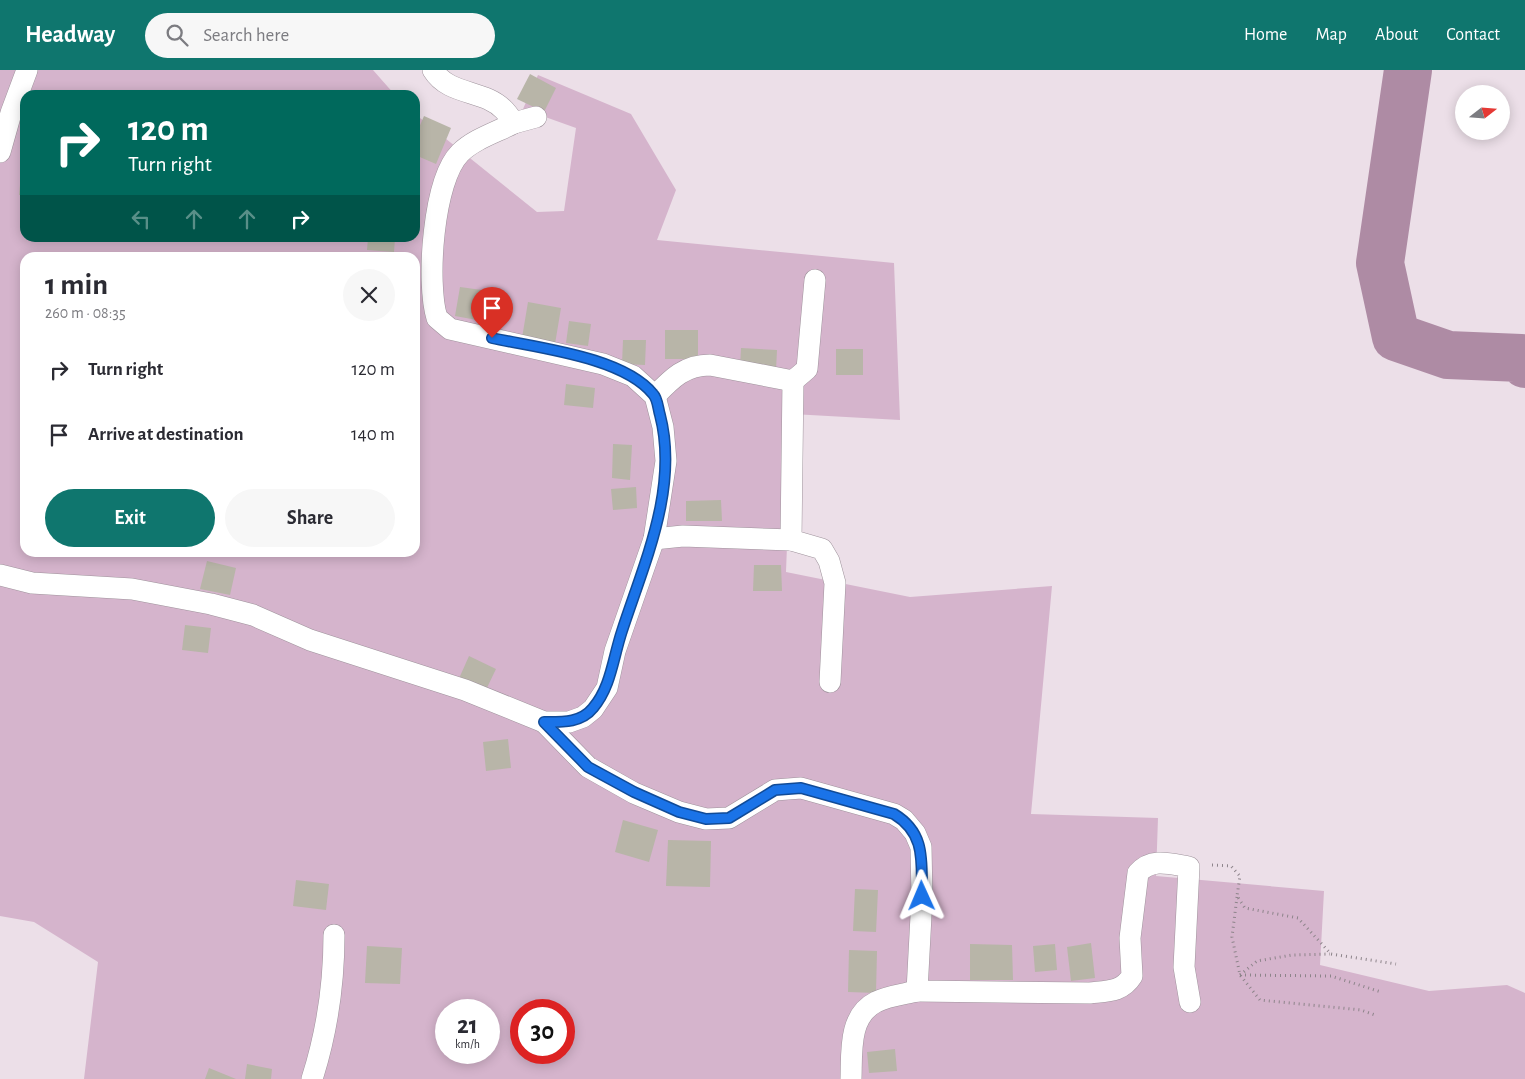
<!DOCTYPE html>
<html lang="en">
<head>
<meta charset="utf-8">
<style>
	body { margin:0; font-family:"Alegreya Sans",sans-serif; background:#f7f7f7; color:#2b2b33; height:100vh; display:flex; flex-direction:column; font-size:19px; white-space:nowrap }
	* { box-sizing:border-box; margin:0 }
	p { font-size:16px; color:#7c7c81 }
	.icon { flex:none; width:28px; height:28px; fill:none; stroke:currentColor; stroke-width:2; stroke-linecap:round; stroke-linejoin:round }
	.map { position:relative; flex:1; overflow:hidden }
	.details { position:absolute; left:20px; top:182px; width:400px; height:305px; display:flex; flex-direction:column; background:#fff; border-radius:15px; box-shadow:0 2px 12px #0003 }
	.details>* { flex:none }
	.top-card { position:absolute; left:20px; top:20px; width:400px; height:152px; border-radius:15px; box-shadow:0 2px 12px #0003; background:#00695c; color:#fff; overflow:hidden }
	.needle { width:32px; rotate:73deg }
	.fabs { position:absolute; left:1455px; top:15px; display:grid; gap:10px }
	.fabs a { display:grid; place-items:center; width:55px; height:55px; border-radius:50%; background:#fff; box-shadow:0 2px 12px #0003; font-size:25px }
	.speed { position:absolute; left:435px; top:929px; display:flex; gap:10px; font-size:25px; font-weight:700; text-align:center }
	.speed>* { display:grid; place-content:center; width:65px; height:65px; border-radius:50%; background:#fff; box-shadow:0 2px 12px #0003; line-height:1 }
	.speed small { font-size:12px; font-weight:400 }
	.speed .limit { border:8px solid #d22; background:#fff; color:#111 }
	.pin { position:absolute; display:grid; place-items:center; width:42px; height:42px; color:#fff; margin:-51px -21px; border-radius:50% 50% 50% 0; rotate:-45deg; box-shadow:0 0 5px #0007 }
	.pin .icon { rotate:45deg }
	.me { position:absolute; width:55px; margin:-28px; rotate:359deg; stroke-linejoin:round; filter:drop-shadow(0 0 4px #0008) }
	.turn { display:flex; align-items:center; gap:18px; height:105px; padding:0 25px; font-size:22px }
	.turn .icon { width:65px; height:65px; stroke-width:2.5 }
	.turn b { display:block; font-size:35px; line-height:42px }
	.lanes { display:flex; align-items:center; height:48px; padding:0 25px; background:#0003; justify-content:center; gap:25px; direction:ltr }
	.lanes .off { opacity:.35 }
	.round { display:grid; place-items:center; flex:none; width:52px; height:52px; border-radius:26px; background:#f7f7f7 }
	.summary { display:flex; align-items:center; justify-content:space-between; height:85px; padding:0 25px }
	h1 { font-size:30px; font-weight:700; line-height:38px }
	.primary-button { display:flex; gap:10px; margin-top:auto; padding:10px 25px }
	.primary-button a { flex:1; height:58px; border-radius:30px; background:#0f766e; color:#fff; font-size:20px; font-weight:700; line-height:58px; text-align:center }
	.primary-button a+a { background:#f7f7f7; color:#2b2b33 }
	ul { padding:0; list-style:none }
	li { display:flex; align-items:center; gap:15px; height:65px; padding:0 25px }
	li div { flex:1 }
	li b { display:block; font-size:19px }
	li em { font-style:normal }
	header { display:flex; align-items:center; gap:30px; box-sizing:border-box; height:70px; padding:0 25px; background:#0f766e; color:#fff }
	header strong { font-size:24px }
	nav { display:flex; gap:28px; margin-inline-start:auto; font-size:18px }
	.search { width:350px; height:45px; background:#f7f7f7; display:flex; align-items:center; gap:12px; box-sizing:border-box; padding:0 18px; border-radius:28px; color:#7c7c81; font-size:19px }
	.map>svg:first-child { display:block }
	.green { fill:#d5b4cc; fill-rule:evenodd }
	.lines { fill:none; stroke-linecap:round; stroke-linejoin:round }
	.river { stroke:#ae8ba4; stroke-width:48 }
	.building { fill:#b8b5a8 }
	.street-casing { stroke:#9f939c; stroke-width:22 }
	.path { stroke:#8d848a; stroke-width:3; stroke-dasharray:1 4; stroke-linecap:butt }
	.street { stroke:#fff; stroke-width:21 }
	.route-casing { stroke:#114b97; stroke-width:12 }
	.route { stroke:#1a73e8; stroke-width:9 }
</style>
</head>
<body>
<header>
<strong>Headway</strong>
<div class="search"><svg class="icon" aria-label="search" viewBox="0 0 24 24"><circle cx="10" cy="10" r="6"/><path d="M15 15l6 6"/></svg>Search here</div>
<nav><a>Home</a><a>Map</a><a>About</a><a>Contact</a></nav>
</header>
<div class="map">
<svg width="1525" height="1009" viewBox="0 0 1525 1009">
	<rect width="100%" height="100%" fill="#ecdfe8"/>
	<path class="green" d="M0,0h373l22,25h-370v143h390v-124l122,98 27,-1 12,-83 -53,-19 15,-34 93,39 45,76 -19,50 237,23 6,157 -108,-6 -6,158 124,25 142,-11 -21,228 127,4 -2,58 168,15 -4,74 109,26 78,-6 18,8v86h-1441l14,-117 -64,-40 -34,-6zM25,188h390v294h-390zM446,940h43v42h-43zM521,940h43v42h-43z"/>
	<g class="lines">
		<path class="river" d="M1408,0l-28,193 16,74 52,18 73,3 4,6"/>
	</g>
	<g class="building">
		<path d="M530,4l26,14 -12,24 -27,-13z"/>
		<path d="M424,46l27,12 -15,36 -21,-9v-18z"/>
		<path d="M23,83h2v42h-6z"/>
		<path d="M368,168h27l-1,14 -27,-2z"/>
		<path d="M460,217l22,3 -5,30 -22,-4z"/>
		<path d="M528,232l33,6 -6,36 -33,-6z"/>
		<path d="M569,251l22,3 -3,22 -22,-3z"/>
		<rect x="665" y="260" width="33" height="29"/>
		<path d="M623,270h23l-1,25 -23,-1z"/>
		<path d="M741,278l36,2 -1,20 -36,-2z"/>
		<rect x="836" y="279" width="27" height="26"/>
		<path d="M566,314l29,4 -2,20 -29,-3z"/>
		<path d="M613,374l19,1 -2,35 -18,-2z"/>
		<path d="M636,417l1,21 -24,2 -2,-21z"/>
		<path d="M721,430l1,21h-36v-20z"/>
		<path d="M207,491l29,7 -6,27 -30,-6z"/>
		<path d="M754,495h27l1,26h-29z"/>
		<path d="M185,555l26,3 -3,25 -26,-3z"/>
		<path d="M469,586l27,13 -13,27 -26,-13z"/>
		<path d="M508,669l3,29 -25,3 -3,-29z"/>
		<path d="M623,750l35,10 -9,32 -34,-10z"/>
		<path d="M668,770l43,1 -1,46 -44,-1z"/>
		<path d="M296,810l33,4 -3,26 -33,-4z"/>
		<path d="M855,819l23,1 -2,42 -23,-1z"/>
		<path d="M1091,873l4,35 -24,3 -4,-34z"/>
		<path d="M970,874l42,1 1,35h-43z"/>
		<path d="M1055,874l2,26 -22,2 -2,-26z"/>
		<path d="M367,876l35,2 -2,36 -35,-1z"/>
		<path d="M849,880l28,1 -1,42 -28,-1z"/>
		<path d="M895,979l2,22 -28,2 -2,-21z"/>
		<path d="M247,994l25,5 -1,10h-26z"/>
		<path d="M209,998l27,11h-31z"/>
	</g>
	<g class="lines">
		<defs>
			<g id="street">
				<path d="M433,0c16,26 51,19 71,40 4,4 7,9 10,13l22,-6"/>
				<path d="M0,82l11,-39 16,-43"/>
				<path d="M793,311l-2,159 31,9 7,12 6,22 -5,99"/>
				<path d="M655,326c17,-18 30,-31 55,-31l83,16 14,-12 8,-89"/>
				<path d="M654,469l29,-3 108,4"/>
				<path d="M0,505l32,8 100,6 79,15 42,11 57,25 155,50 79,32h25l14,-5 10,-8 14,-21 8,-37 39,-112 12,-78 -3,-34 -8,-31 -22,-20 -30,-12 -153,-35 -13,-11c-11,-35 -4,-138 23,-165 14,-14 37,-21 54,-30"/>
				<path d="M544,652l44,45 46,26 45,19 27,7 23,-1 46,-28 26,-2 93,26 10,6 11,13 6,14 1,50 -5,94 173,2c18,-2 32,-1 42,-17l-2,-38 8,-65c14,-16 33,-9 51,-6l-5,100 6,35"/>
				<path d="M312,1009c15,-47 22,-95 22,-144"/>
				<path d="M851,1009c1,-26 -3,-63 25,-77 11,-6 29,-8 41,-11"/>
			</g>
		</defs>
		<use href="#street" class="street-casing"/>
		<g class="path">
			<path d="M1212,795l19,1 9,10 -3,20 8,12 53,10 33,36 65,10"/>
			<path d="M1237,827l-5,40 8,38 20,25 101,10 14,5"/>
			<path d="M1240,905l91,1 50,16"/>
			<path d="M1240,905l17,-14 35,-6 38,-1"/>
		</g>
		<use href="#street" class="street"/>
	</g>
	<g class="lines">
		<defs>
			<path id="route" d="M492,268c46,10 131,19 161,56 5,5 5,15 7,21 19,73 -16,148 -38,216 -9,27 -11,56 -29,77 -12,15 -31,14 -49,14l44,45 46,25 45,20 27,7 23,-1 46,-28 26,-2 93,26c33,20 27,49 28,82"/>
		</defs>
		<use href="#route" class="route-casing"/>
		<use href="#route" class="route"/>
	</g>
</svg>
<div class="fabs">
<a><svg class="needle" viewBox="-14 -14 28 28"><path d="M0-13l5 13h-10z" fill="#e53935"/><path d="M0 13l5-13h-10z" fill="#7c7c81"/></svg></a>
</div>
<div class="speed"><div>21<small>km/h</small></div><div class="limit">30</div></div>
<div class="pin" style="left:492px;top:268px;background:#d93025"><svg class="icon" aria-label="arrive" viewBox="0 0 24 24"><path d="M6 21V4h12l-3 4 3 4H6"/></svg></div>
<svg class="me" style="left:922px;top:826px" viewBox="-20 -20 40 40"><path d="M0-17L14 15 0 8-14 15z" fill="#1a73e8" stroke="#fff" stroke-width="4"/></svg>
<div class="top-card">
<div class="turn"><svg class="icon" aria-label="right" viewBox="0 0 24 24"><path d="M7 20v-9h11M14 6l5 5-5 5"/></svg><div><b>120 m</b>Turn right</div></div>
<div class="lanes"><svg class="icon off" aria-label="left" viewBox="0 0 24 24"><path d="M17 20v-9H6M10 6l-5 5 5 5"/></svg><svg class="icon off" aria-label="ahead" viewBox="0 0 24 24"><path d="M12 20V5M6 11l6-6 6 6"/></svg><svg class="icon off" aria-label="ahead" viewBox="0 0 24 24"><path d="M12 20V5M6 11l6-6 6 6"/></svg><svg class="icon" aria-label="right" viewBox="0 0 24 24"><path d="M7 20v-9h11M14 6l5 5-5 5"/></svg></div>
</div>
<section class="details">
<div class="summary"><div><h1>1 min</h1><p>260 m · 08:35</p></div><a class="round"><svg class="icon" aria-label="close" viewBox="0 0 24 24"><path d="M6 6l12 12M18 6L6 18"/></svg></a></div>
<ul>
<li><svg class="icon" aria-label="right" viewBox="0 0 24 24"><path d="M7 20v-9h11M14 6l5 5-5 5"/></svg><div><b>Turn right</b></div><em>120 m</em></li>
<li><svg class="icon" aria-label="arrive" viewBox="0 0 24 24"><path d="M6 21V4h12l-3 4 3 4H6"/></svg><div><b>Arrive at destination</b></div><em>140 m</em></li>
</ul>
<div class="primary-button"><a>Exit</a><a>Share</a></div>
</section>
</div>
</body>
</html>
